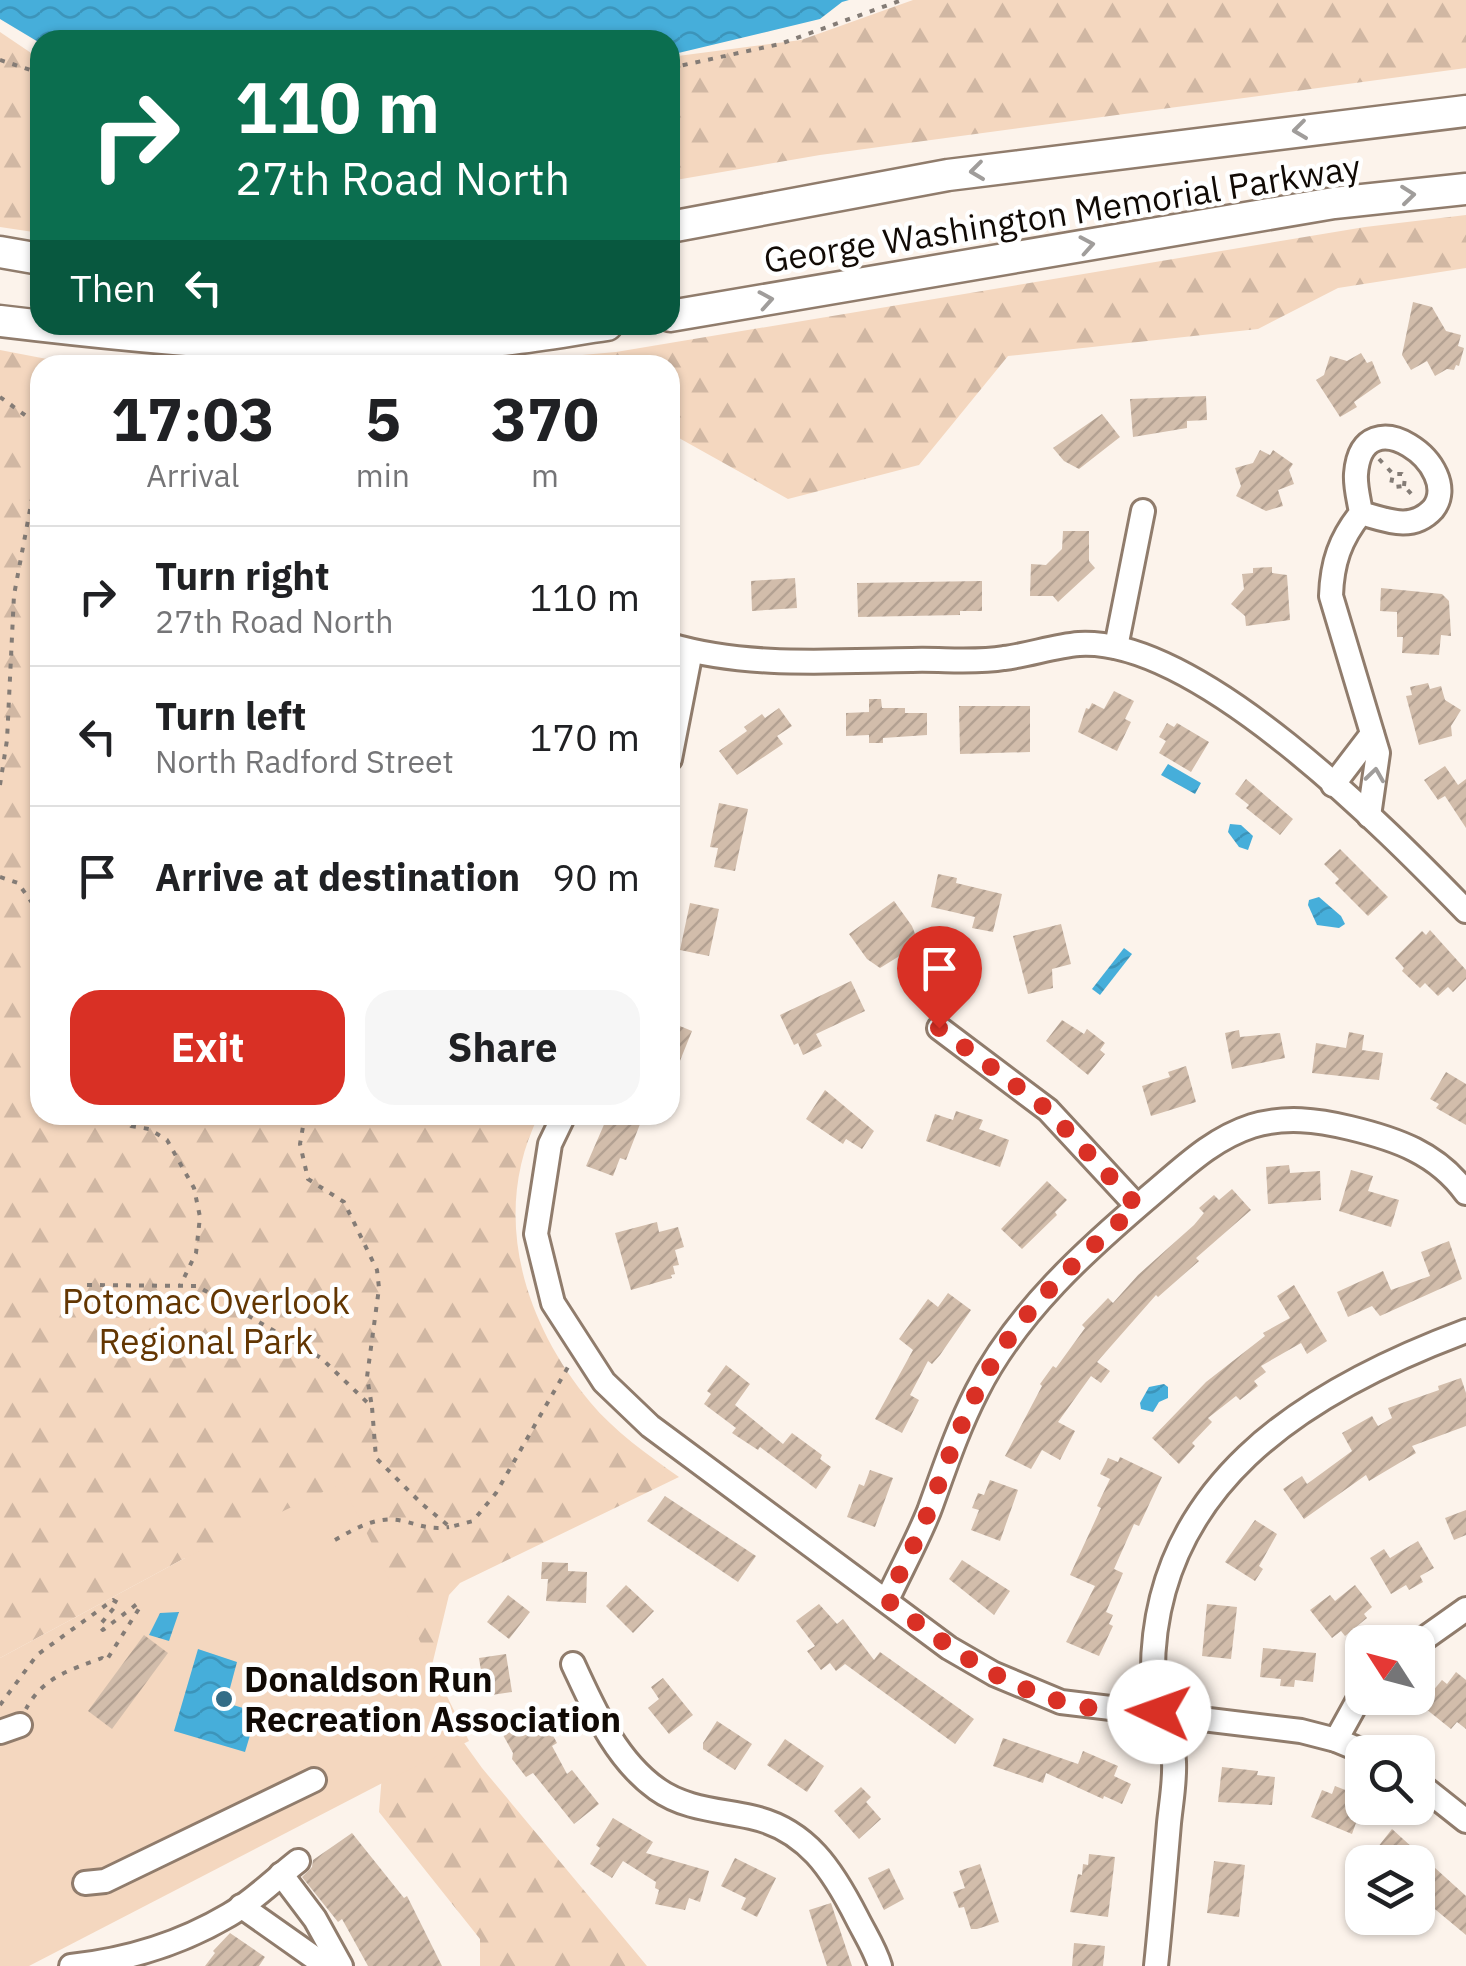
<!DOCTYPE html>
<html lang="en">
<head>
<meta charset="utf-8">
<style>
	body { margin:0; font-family:"IBM Plex Sans",sans-serif; background:#f6f6f6; color:#202124; height:100vh; display:flex; flex-direction:column; font-size:38px; white-space:nowrap }
	* { box-sizing:border-box; margin:0 }
	p { font-size:32px; color:#757577 }
	.icon { flex:none; width:55px; height:55px; fill:none; stroke:currentColor; stroke-width:2; stroke-linecap:round; stroke-linejoin:round }
	.map { position:relative; flex:1; overflow:hidden }
	.panel { position:absolute; left:30px; top:355px; width:650px; height:770px; display:flex; flex-direction:column; background:#fff; border-radius:30px; box-shadow:0 2px 8px #0004 }
	.panel>* { flex:none }
	.top-card { position:absolute; left:30px; top:30px; width:650px; height:305px; border-radius:30px; box-shadow:0 2px 8px #0004; background:#0b6e4f; color:#fff; overflow:hidden }
	.needle { width:65px; rotate:306deg }
	.fabs { position:absolute; left:1345px; top:1625px; display:grid; gap:20px }
	.fabs a { display:grid; place-items:center; width:90px; height:90px; border-radius:20px; background:#fff; box-shadow:0 2px 8px #0004; font-size:50px }
	.pin { position:absolute; display:grid; place-items:center; width:85px; height:85px; color:#fff; margin:-102px -42px; border-radius:50% 50% 50% 0; rotate:-45deg; box-shadow:0 0 10px #0007 }
	.pin .icon { rotate:45deg }
	.me { position:absolute; width:110px; margin:-55px; rotate:273deg; stroke-linejoin:round; filter:drop-shadow(0 0 8px #0008) }
	.turn { display:flex; align-items:center; gap:35px; height:210px; padding:0 40px; font-size:45px }
	.turn .icon { width:130px; height:130px; stroke-width:2.5 }
	.turn b { display:block; font-size:70px; line-height:85px }
	.then { display:flex; align-items:center; height:95px; padding:0 40px; background:#0003; gap:20px; font-size:38px }
	.eta { display:flex; justify-content:space-evenly; align-items:center; height:170px; text-align:center }
	.eta b { font-size:60px; font-weight:800; line-height:70px }
	.action { display:flex; gap:20px; margin-top:auto; padding:20px 40px }
	.action a { flex:1; height:115px; border-radius:30px; background:#d93025; color:#fff; font-size:40px; font-weight:800; line-height:115px; text-align:center }
	.action a+a { background:#f6f6f6; color:#202124 }
	ul { padding:0; list-style:none }
	li { display:flex; align-items:center; gap:30px; height:140px; padding:0 40px; border-top:2px solid #e0e0e0 }
	li div { flex:1 }
	li b { display:block; font-size:38px }
	li em { font-style:normal }
	.map>svg:first-child { display:block }
	.forest { fill:url(#forest-firs) }
	.garden { fill:#f4d7bf }
	.water { fill:url(#water-waves) }
	.building { fill:url(#building-hatch) }
	.lines { fill:none; stroke-linecap:round; stroke-linejoin:round }
	.minor-casing { stroke:#907c6c; stroke-width:28 }
	.highway-casing { stroke:#907c6c; stroke-width:35 }
	.path { stroke:#847c76; stroke-width:4; stroke-dasharray:5 8; stroke-linecap:butt }
	.minor { stroke:#fff; stroke-width:22 }
	.highway { stroke:#fff; stroke-width:30 }
	.oneway { stroke:#a09d9b }
	.route { stroke:#d93025; stroke-width:18; stroke-dasharray:0 32.4 }
	.poi-dot { fill:#346d87; stroke:#fff; stroke-width:4 }
	.labels { text-anchor:middle; dominant-baseline:central; stroke-width:9; stroke-linejoin:round; paint-order:stroke }
	.street-label { font-size:35px; fill:#110a05; stroke:#fff }
	.park-label { font-size:35px; fill:#633602; stroke:#fff }
	.poi-label { font-size:35px; font-weight:bold; fill:#110a05; stroke:#fff; text-anchor:start }
</style>
</head>
<body>
<div class="map">
<svg width="1466" height="1966" viewBox="0 0 1466 1966">
	<defs>
		<pattern id="forest-firs" width="22" height="20" patternUnits="userSpaceOnUse" patternTransform="scale(2.5)"><rect width="22" height="20" fill="#f4d7bf"/><path d="M5 1l3.5 6h-7zM16 11l3.5 6h-7z" fill="#d0b7a3"/></pattern>
		<pattern id="water-waves" width="16" height="10" patternUnits="userSpaceOnUse" patternTransform="scale(2.5)"><rect width="16" height="10" fill="#46aeda"/><path d="M0 5q4-4 8 0t8 0" fill="none" stroke="#3c94ba"/></pattern>
		<pattern id="building-hatch" width="6" height="6" patternUnits="userSpaceOnUse" patternTransform="scale(2.5)"><rect width="6" height="6" fill="#d2bdab"/><path d="M-1 1l2-2M0 6l6-6M5 7l2-2" fill="none" stroke="#b3a192"/></pattern>
	</defs>
	<rect width="100%" height="100%" fill="#fcf3eb"/>
	<g class="forest">
		<path d="M913,0h553v68l-646,87 -150,26v-124l131,-17z"/>
		<path d="M0,32l40,27v174l-40,-6z"/>
		<path d="M1466,215v53l-128,20 -80,41 -250,27 -89,109 -131,34 -118,-66v-68h-201l147,-13 749,-125z"/>
		<path d="M0,350l78,15h-38v750h499c-49,98 -16,206 51,287 24,29 58,53 89,75l-219,106 -11,12 -23,95 56,78 165,198h-167v-27l-101,-127 5,-63 -199,-191 -185,100z"/>
	</g>
	<path class="garden" d="M342,1483l127,258 -75,36 -365,189h-29v-308l185,-100z"/>
	<g class="water">
		<path d="M0,0h849l-7,2 -22,17 -150,36v-15h-630v3l-40,-24z"/>
		<path d="M1168,764l33,19 -6,11 -34,-19z"/>
		<path d="M1230,824l11,1 12,11 -5,14 -9,-3 -11,-15z"/>
		<path d="M1319,897l22,19 4,8 -6,4 -22,-3 -9,-20 1,-5z"/>
		<path d="M1124,948l8,6 -32,41 -8,-6z"/>
		<path d="M1164,1384l4,3v11l-9,4 -6,10 -12,-3 -1,-6 9,-16z"/>
		<path d="M179,1612l-10,29 -20,-6 11,-22z"/>
		<path d="M198,1649l39,13 -11,41 31,9 -12,40 -71,-21z"/>
	</g>
	<g class="building">
		<path d="M1413,302l19,5 14,24 15,4 -3,11 6,2 -5,18 -3,-1 -2,5 -7,-1 -12,7 -8,-15 -16,9 -9,-15z"/>
		<path d="M1361,353l6,10 5,-2 9,22 -27,19 3,5 -17,10 -24,-37 8,-5 6,-19 17,5z"/>
		<path d="M1206,396l1,24 -20,1v7l-54,9 -3,-38z"/>
		<path d="M1102,414l18,23 -41,32 -15,-8 -11,-13z"/>
		<path d="M1260,450l10,5 3,-5 20,14 -4,6 5,14 -16,6 5,16 -17,5 -30,-15 5,-10 -6,-18 18,-5z"/>
		<path d="M1063,531h26v30l6,7 -37,34 -5,-6h-23l1,-32 15,1 16,-16z"/>
		<path d="M1272,567v6l15,2 3,45 -44,6 -1,-10 -14,-12 13,-15 -2,-15 11,-1v-5z"/>
		<path d="M795,578l2,30 -45,3 -1,-30z"/>
		<path d="M982,581v30h-22v4l-102,2 -1,-34z"/>
		<path d="M1381,588l61,6 7,7 2,35 -10,-1 -2,20 -37,-2 1,-16h-6v-25l-17,-1z"/>
		<path d="M1428,683l2,6 11,-3 4,14 16,10 -10,16 1,10 -33,9 -13,-49 6,-1 -2,-8z"/>
		<path d="M1114,691l20,10 -9,18 6,3 -14,29 -39,-19 8,-24 3,1 3,-6 12,6z"/>
		<path d="M869,699h12l1,9h23v5h22v22l-44,3v5h-14v-8l-23,1v-23l23,-1z"/>
		<path d="M959,706h71v46l-70,2z"/>
		<path d="M779,708l13,18 -15,10 6,8 -46,31 -18,-24 28,-20 -3,-4 18,-13 3,4z"/>
		<path d="M1167,723l7,4 3,-4 32,19 -18,30 -32,-19 7,-12 -7,-4z"/>
		<path d="M1445,766l13,19 8,-6v49l-21,-32 -7,4 -14,-20z"/>
		<path d="M1246,779l47,40 -13,16 -34,-27 3,-3 -14,-11z"/>
		<path d="M719,803l29,6 -13,62 -21,-4 4,-19 -8,-1z"/>
		<path d="M1340,849l48,48 -20,19 -33,-33 4,-4 -15,-15z"/>
		<path d="M938,874l19,4 -1,5 46,11 -9,38 -21,-4 3,-11 -44,-10z"/>
		<path d="M894,901l18,25 7,18 -39,24 -13,-9 -18,-25z"/>
		<path d="M690,903l29,6 -10,47 -29,-6z"/>
		<path d="M1061,924l10,40 -19,5 1,19 -25,6 -15,-58z"/>
		<path d="M1430,930l36,40v9l-13,13 -5,-5 -10,9 -13,-13 -5,5 -18,-17 2,-3 -9,-10 27,-27 4,4z"/>
		<path d="M851,981l14,30 -49,23 6,12 -19,9 -5,-12 -4,2 -14,-30z"/>
		<path d="M1062,1020l22,14 3,-5 18,14 -5,7 5,4 -17,21 -42,-34z"/>
		<path d="M670,1022l22,9 -21,52h-1z"/>
		<path d="M1239,1030l1,7 40,-4 5,25 -53,11 -7,-36z"/>
		<path d="M1349,1032l15,3 -2,15 21,3 -4,27 -67,-7 4,-30 30,5z"/>
		<path d="M1186,1066l10,36 -45,14 -9,-30 28,-9 -2,-5z"/>
		<path d="M1446,1072l20,12v41l-30,-17 3,-4 -9,-5z"/>
		<path d="M825,1090l49,41 -12,18 -16,-10 -3,5 -37,-25z"/>
		<path d="M956,1111l27,9 -4,9 30,11 -9,27 -74,-26 9,-27 18,6z"/>
		<path d="M611,1115h20l11,4 -16,41 -6,-2 -7,18 -27,-10 20,-46 3,1z"/>
		<path d="M1289,1165l1,8 30,-2 1,29 -53,4 -2,-37z"/>
		<path d="M1351,1170l22,6 -5,15 31,9 -8,27 -52,-16z"/>
		<path d="M1047,1181l20,19 -12,12 2,3 -35,34 -21,-20z"/>
		<path d="M1232,1189l19,21 -55,48 3,3 -41,36 -2,-2 -59,67 13,9 -9,12 -10,-7 -33,46 17,9 -15,29 -18,-10 -11,19 -26,-13 37,-70 -2,-2 13,-18 3,2 29,-40 -3,-3 26,-27 5,5 25,-28 56,-50 10,-12 -5,-5 15,-13 5,5z"/>
		<path d="M657,1222l2,10 19,-5 6,20 -9,3 4,15 -6,1 2,8 -4,1 1,3 -41,12 -16,-57z"/>
		<path d="M1449,1241l13,38 -82,37 -8,-10 -24,11 -11,-25 46,-21 8,19 39,-14 -9,-24z"/>
		<path d="M1294,1285l33,56 -20,13 -6,-11 -40,23 5,6 -12,9 4,5 -18,14 -4,-4 -28,22 4,4 -20,21 3,3 -16,18 -27,-26 54,-56 59,-46 -2,-3 27,-15 -13,-22z"/>
		<path d="M948,1293l23,17 -31,45 -8,9 -4,-3 -18,34 9,5 -17,33 -27,-14 38,-69 -14,-11 29,-40 10,8z"/>
		<path d="M726,1365l24,19 -15,21 48,39 9,-11 30,22 -2,4 11,8 -15,22 -56,-42 -2,3 -26,-17 4,-5 -32,-24 7,-10 -4,-3z"/>
		<path d="M1461,1378l5,15v33l-54,20 4,7 -47,28 -3,-6 -62,44 -21,-30 19,-13 5,8 45,-33 -10,-18 30,-17 6,10 14,-8 -4,-10 51,-18 -1,-4z"/>
		<path d="M1120,1457l42,20 -23,49 -5,-2 -20,45 9,4 -17,39 7,3 -4,9 4,2 -14,30 -33,-14 29,-56 -25,-11 31,-67 -4,-2 13,-27 -10,-5 8,-16 10,4z"/>
		<path d="M870,1470l23,8 -18,49 -28,-10 12,-33 5,2z"/>
		<path d="M990,1480l28,10 -18,51 -29,-11 8,-20 -7,-2 6,-15 6,2z"/>
		<path d="M665,1496l91,60 -18,26 -91,-61z"/>
		<path d="M1466,1510v25l-12,5 -9,-22z"/>
		<path d="M1255,1520l22,14 -18,32 4,3 -8,12 -30,-19z"/>
		<path d="M1418,1541l16,27 -14,8 3,6 -14,8 -3,-5 -15,9 -21,-36 14,-9 6,9z"/>
		<path d="M962,1560l48,31 -16,24 -45,-36z"/>
		<path d="M542,1562l26,1v8l19,1 -1,31 -40,-2 2,-22h-7z"/>
		<path d="M626,1585l28,26 -21,22 -27,-27z"/>
		<path d="M1355,1585l17,22 -8,7 3,4 -22,18 -4,-5 -9,7 -22,-28 20,-15 5,6z"/>
		<path d="M508,1595l22,17 -21,27 -22,-17z"/>
		<path d="M819,1604l18,20 6,-5 31,41 6,-8 94,67 -19,25 -110,-80 -9,7 -6,-8 -9,7 -14,-19 8,-5 -19,-25z"/>
		<path d="M1207,1604l30,3 -6,52 -29,-3z"/>
		<path d="M144,1635l24,18 -56,76 -24,-18z"/>
		<path d="M1263,1648l53,5 -3,29 -18,-2 -1,7 -14,-1 1,-7 -21,-2z"/>
		<path d="M506,1654l6,38 -27,4 -6,-38z"/>
		<path d="M1456,1672l10,8v49l-9,-7 -6,7 -30,-24 21,-25 5,4z"/>
		<path d="M663,1678l30,37 -24,19 -21,-26 11,-9 -8,-12z"/>
		<path d="M532,1711l13,22 5,-3 7,13 -5,3 15,28 5,-4 27,34 -25,20 -41,-51 -7,4 -14,-18 1,-6 -10,-18 7,-3 -4,-6z"/>
		<path d="M717,1721l35,23 -17,26 -32,-21v-6z"/>
		<path d="M1003,1738l75,26 5,-13 35,15 -4,10 17,8 -9,20 -18,-8 -1,3 -57,-26 -3,10 -50,-17z"/>
		<path d="M785,1739l39,27 -17,26 -40,-27z"/>
		<path d="M1222,1767l36,4 -1,4 18,2 -3,28 -54,-3z"/>
		<path d="M1335,1786l18,7 -3,8 12,5 -10,28 -41,-17 11,-27 10,4z"/>
		<path d="M861,1787l10,10 -5,5 15,17 -22,20 -25,-28z"/>
		<path d="M613,1818l40,24 -7,11 63,18 -9,31 -11,-4 -4,12 -30,-6 4,-14 -4,-2 1,-6 -33,-21 -11,17 -22,-14 10,-16 -4,-3z"/>
		<path d="M1392,1829l74,67v39l-48,-40v-33h-32l-12,-10z"/>
		<path d="M352,1833l52,65 3,-2 35,70h-74l-26,-47 -4,3 -36,-45 10,-10 1,-7z"/>
		<path d="M1089,1854l26,3 -7,60 -38,-5 8,-38 4,1 1,-11 5,1z"/>
		<path d="M735,1858l41,20 -19,39 -16,-8 5,-11 -25,-12z"/>
		<path d="M1214,1861l31,4 -6,52 -32,-4z"/>
		<path d="M980,1864l19,58 -22,7h-6l-7,-22 -5,1 -6,-16 12,-4 -6,-17z"/>
		<path d="M889,1868l15,31 -20,11 -16,-32z"/>
		<path d="M831,1903l21,63h-25l-8,-24 -10,-32z"/>
		<path d="M230,1933l35,24 -6,9h-54l10,-13 -2,-2z"/>
		<path d="M1074,1943l31,3 -2,20h-31z"/>
	</g>
	<g class="lines">
		<defs>
			<g id="minor">
				<path d="M1361,513c-2,-13 -6,-27 -5,-39 6,-81 110,-7 77,35 -21,23 -47,11 -72,4 -21,26 -29,50 -30,83l47,157 -9,63"/>
				<path d="M670,645c77,23 163,16 242,15 30,-1 63,3 92,-2 25,-3 50,-12 75,-14 119,-7 307,185 387,267"/>
				<path d="M1116,647l27,-136"/>
				<path d="M670,759l21,-108"/>
				<path d="M1333,785l39,-51"/>
				<path d="M939,1028l109,82 89,96"/>
				<path d="M564,1115l-14,29 -14,90 17,69 51,79 46,44 299,222 45,26 67,28 240,29 35,9 29,12"/>
				<path d="M887,1600c14,-30 30,-59 42,-89 15,-41 28,-81 48,-120 40,-79 109,-141 175,-197 32,-27 60,-55 100,-68 33,-10 65,-6 98,2 46,11 87,25 116,65"/>
				<path d="M1418,1643l48,-34"/>
				<path d="M573,1664c21,45 42,95 84,125 28,20 62,21 94,28 56,12 82,54 106,101 8,16 18,31 23,48"/>
				<path d="M0,1732l20,-7"/>
				<path d="M1336,1740l26,-47"/>
				<path d="M1418,1783l48,38"/>
				<path d="M281,1874l34,45 26,47"/>
				<path d="M85,1883l20,-2 209,-101"/>
				<path d="M241,1906l85,60"/>
				<path d="M71,1966c55,-6 109,-22 158,-51 24,-14 46,-36 69,-54"/>
				<path d="M1156,1966c5,-48 9,-96 13,-143 2,-20 6,-41 5,-61 -1,-27 -21,-52 -21,-80 -5,-195 152,-291 313,-351"/>
			</g>
			<g id="highway">
				<path d="M670,227l278,-52 518,-64"/>
				<path d="M0,252l40,7"/>
				<path d="M670,316l664,-113 132,-14"/>
				<path d="M0,321c166,20 334,36 501,19 36,-3 71,-10 106,-15"/>
			</g>
		</defs>
		<use href="#minor" class="minor-casing"/>
		<use href="#highway" class="highway-casing"/>
		<g class="path">
			<path d="M0,60l40,13"/>
			<path d="M670,68l110,-24 122,-44"/>
			<path d="M0,397l40,29"/>
			<path d="M1379,459l14,15"/>
			<path d="M1404,486l1,-9 -3,-3h-9l-2,10 4,3 9,-1 11,12"/>
			<path d="M0,785l7,-45 7,-145 21,-112 5,-13"/>
			<path d="M0,877l18,6 22,31"/>
			<path d="M124,1115l7,11 18,3 18,11 27,48 6,29 -4,36 -16,33"/>
			<path d="M305,1115l-5,29 8,35 36,23 33,68 2,18 -12,89 5,30"/>
			<path d="M87,1285l110,1 124,72 51,49 4,51 46,46 28,23 23,-6 23,-28 72,-126"/>
			<path d="M335,1540c21,-12 43,-25 68,-19 17,4 27,9 46,6"/>
			<path d="M0,1705l37,-50 76,-55 5,3 -19,23 4,4 34,-26 3,3 -34,54 -4,-3c-32,12 -59,19 -76,51"/>
		</g>
		<use href="#minor" class="minor"/>
		<use href="#highway" class="highway"/>
	</g>
	<defs><path id="oneway-chevron" d="M-2-3.5L2.5 0L-2 3.5" fill="none" stroke-width="1.6" stroke-linecap="round" stroke-linejoin="round" transform="scale(2.5)"/></defs>
	<g class="oneway">
		<use href="#oneway-chevron" transform="translate(1300 130) rotate(173)"/>
		<use href="#oneway-chevron" transform="translate(977 171) rotate(173)"/>
		<use href="#oneway-chevron" transform="translate(1408 195) rotate(-6)"/>
		<use href="#oneway-chevron" transform="translate(1087 245) rotate(-10)"/>
		<use href="#oneway-chevron" transform="translate(766 300) rotate(-10)"/>
		<use href="#oneway-chevron" transform="translate(1375 775) rotate(-82)"/>
	</g>
	<g class="lines">
		<path class="route" d="M939,1028l109,82 89,96c-50,45 -104,93 -140,150 -31,49 -48,101 -68,154 -12,31 -28,60 -42,90 53,41 107,82 172,101 32,10 67,10 100,11"/>
	</g>
	<circle class="poi-dot" cx="224" cy="1699" r="10"/>
	<g class="labels">
		<g class="street-label">
			<text transform="translate(1062 213) rotate(-9)">George Washington Memorial Parkway</text>
		</g>
		<g class="park-label">
			<text x="206" y="1301">Potomac Overlook<tspan x="206" dy="40">Regional Park</tspan></text>
		</g>
		<g class="poi-label">
			<text x="244" y="1679">Donaldson Run<tspan x="244" dy="40">Recreation Association</tspan></text>
		</g>
	</g>
</svg>
<div class="fabs">
<a><svg class="needle" viewBox="-14 -14 28 28"><path d="M0-13l5 13h-10z" fill="#e53935"/><path d="M0 13l5-13h-10z" fill="#757577"/></svg></a>
<a><svg class="icon" aria-label="search" viewBox="0 0 24 24"><circle cx="10" cy="10" r="6"/><path d="M15 15l6 6"/></svg></a>
<a><svg class="icon" aria-label="layers" viewBox="0 0 24 24"><path d="M12 4l9 5-9 5-9-5zM3 14l9 5 9-5"/></svg></a>
</div>
<div class="pin" style="left:939px;top:1028px;background:#d93025"><svg class="icon" aria-label="arrive" viewBox="0 0 24 24"><path d="M6 21V4h12l-3 4 3 4H6"/></svg></div>
<svg class="me" style="left:1159px;top:1712px" viewBox="-20 -20 40 40"><circle r="19" fill="#fff"/><path d="M0-13L10 11 0 6-10 11z" fill="#d93025"/></svg>
<div class="top-card">
<div class="turn"><svg class="icon" aria-label="right" viewBox="0 0 24 24"><path d="M7 20v-9h11M14 6l5 5-5 5"/></svg><div><b>110 m</b>27th Road North</div></div>
<div class="then">Then<svg class="icon" aria-label="left" viewBox="0 0 24 24"><path d="M17 20v-9H6M10 6l-5 5 5 5"/></svg></div>
</div>
<section class="panel">
<div class="eta">
<div><b>17:03</b><p>Arrival</p></div>
<div><b>5</b><p>min</p></div>
<div><b>370</b><p>m</p></div>
</div>
<ul>
<li><svg class="icon" aria-label="right" viewBox="0 0 24 24"><path d="M7 20v-9h11M14 6l5 5-5 5"/></svg><div><b>Turn right</b><p>27th Road North</p></div><em>110 m</em></li>
<li><svg class="icon" aria-label="left" viewBox="0 0 24 24"><path d="M17 20v-9H6M10 6l-5 5 5 5"/></svg><div><b>Turn left</b><p>North Radford Street</p></div><em>170 m</em></li>
<li><svg class="icon" aria-label="arrive" viewBox="0 0 24 24"><path d="M6 21V4h12l-3 4 3 4H6"/></svg><div><b>Arrive at destination</b></div><em>90 m</em></li>
</ul>
<div class="action"><a>Exit</a><a>Share</a></div>
</section>
</div>
</body>
</html>
